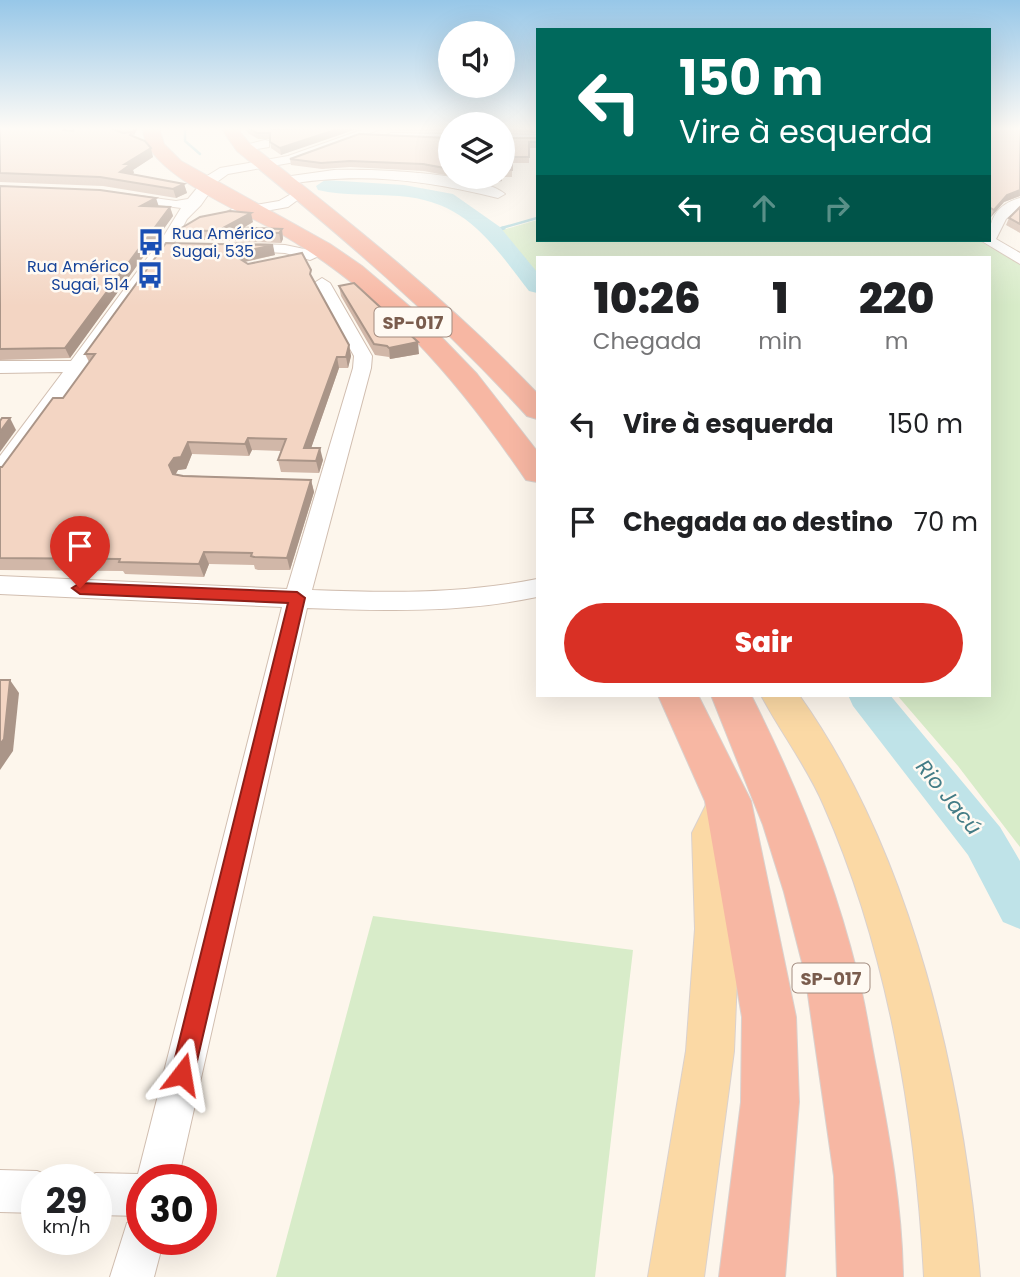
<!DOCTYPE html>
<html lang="pt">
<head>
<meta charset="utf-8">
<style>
	body { margin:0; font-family:Poppins,sans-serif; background:#f6f6f6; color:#202124; height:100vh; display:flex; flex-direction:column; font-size:26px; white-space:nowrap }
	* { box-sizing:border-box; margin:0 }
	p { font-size:23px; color:#757577 }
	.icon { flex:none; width:38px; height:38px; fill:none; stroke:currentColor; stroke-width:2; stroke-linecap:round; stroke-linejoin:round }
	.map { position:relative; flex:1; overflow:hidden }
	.details { position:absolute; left:536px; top:256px; width:455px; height:441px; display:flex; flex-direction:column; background:#fff; border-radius:0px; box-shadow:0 7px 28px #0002 }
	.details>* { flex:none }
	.top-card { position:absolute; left:536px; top:28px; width:455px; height:214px; border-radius:0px; box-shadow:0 7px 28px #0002; background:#00695c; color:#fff; overflow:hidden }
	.fabs { position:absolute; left:438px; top:21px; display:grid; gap:14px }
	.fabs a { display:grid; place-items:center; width:77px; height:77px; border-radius:50%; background:#fff; box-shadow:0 7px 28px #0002; font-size:35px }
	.speed { position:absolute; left:21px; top:1164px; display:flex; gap:14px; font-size:35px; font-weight:700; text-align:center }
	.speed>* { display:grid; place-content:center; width:91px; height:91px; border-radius:50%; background:#fff; box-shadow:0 7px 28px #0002; line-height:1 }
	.speed small { font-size:18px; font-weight:400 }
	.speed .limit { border:10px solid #d22; background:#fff; color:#111 }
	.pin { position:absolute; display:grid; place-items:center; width:60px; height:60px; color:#fff; margin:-72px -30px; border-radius:50% 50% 50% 0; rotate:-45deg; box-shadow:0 0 7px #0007 }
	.pin .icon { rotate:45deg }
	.me { position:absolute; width:77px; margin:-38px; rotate:14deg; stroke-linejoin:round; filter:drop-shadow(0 0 5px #0008) }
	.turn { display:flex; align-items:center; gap:24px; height:147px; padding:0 28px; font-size:32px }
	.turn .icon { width:91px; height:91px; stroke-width:2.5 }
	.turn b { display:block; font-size:49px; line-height:60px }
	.lanes { display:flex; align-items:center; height:66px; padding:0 28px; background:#0003; justify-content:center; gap:35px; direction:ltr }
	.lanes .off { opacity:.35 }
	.eta { display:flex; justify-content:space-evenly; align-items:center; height:119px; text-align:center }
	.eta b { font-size:42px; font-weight:800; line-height:49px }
	.cta { display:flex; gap:14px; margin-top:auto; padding:14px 28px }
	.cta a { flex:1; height:80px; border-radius:42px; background:#d93025; color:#fff; font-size:28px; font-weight:800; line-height:80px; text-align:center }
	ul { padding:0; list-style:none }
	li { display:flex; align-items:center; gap:21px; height:98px; padding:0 28px }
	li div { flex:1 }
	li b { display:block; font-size:26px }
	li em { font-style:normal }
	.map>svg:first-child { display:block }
	.green { fill:#d8ecc9 }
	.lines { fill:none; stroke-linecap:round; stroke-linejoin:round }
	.stream-far1 { stroke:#a5d3da; stroke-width:2.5 }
	.stream { stroke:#a5d3da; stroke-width:3.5 }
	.river { fill:#bfe3e8; fill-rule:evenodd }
	.minor-casing { stroke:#d1beb0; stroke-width:2 }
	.major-casing { stroke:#dad1cd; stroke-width:2 }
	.highway-casing { stroke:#dad1cd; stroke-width:2 }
	.minor { fill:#fff; fill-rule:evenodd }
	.major { fill:#fbd9a5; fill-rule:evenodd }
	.highway { fill:#f7b7a3; fill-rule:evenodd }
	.wall { fill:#d1b7a8 }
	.shaded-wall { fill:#aa9588 }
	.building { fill:#f3d5c3; stroke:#aa9588; stroke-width:2 }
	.route { fill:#d93025; stroke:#8d1f18; stroke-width:2 }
	.labels { text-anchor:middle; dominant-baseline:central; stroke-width:5; stroke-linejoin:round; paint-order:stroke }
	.far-transit-label { font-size:16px; fill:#164399; stroke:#fffaf3; text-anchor:start }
	.shield { fill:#fffaf3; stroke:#a28b7f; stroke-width:2 }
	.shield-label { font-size:18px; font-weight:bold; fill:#7a5c4d }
	.water-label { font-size:21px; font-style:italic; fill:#437c86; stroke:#fffaf3 }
</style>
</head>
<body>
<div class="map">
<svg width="1020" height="1277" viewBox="0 0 1020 1277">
	<rect width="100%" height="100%" fill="#fdf6ec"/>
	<g class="green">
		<path d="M537,220v20h441l42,24v583l-62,-81 -61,-71h92v-438h-452v18l-38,-44z"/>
		<path d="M373,916l260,34 -38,327h-319z"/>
	</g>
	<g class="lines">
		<g class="stream-far1">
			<path d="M185,128v13l15,13"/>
			<path d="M498,229l39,-11"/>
		</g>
		<path class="stream" d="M493,231l11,-3"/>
		<g class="river">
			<path d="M325,180l79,5 49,9 47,33 37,45v21l-8,-2c-38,-49 -63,-90 -130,-95 -26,-2 -55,0 -81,-6l-2,-4z"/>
			<path d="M848,695h42l110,132 20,34v68l-17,-7 -35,-67 -115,-149z"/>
		</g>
		<defs>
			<g id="minor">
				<path d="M367,128h16l-88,34 -67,12 -11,8 -16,23 -14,14 -10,19 -169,238 -8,1v-21l63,-84 -63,1v-12h71l94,-127 16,-26 -59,-8 -5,-1v-6l59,8 12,-2 19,-23 13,-8 68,-12z"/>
				<path d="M391,133l59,1v8l-63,-3v-4z"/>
				<path d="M502,134l35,1v7h-35z"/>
				<path d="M265,140l4,1v6l-25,4 -6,-4z"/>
				<path d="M334,170c35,-1 146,2 171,24l-7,4c-72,-18 -140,-27 -214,-13l-7,-4 7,-4z"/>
				<path d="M300,189l7,4 -19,14 -56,10 -7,-4 7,-4 47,-8z"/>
				<path d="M1020,198v9l-14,12 -10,20 24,14v11l-40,-24h9c0,-22 9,-36 31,-42z"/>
				<path d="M237,243l48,2 24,5 15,-5 8,5 -22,10 -25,-7 -53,-3 -2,-3 2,-3z"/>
				<path d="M322,278l8,5 42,73 -1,12 -59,222c76,3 150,4 225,-11v18c-77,16 -152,14 -230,11l-129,572h-36v36l-46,-1v-35l-15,-1 15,-6 42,1 144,-567 -282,-13v-18l287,13 66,-221 1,-12 -40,-73z"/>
				<path d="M0,1170l37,1 15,6 1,3h-16v33l-37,-1z"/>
				<path d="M142,1216v23h22l-10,38h-44l17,-54z"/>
			</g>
			<g id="major">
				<path d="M761,695h38c114,160 165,389 181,582h-56c-8,-157 -36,-326 -100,-471 -17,-40 -43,-73 -63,-111z"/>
				<path d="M727,786l14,5 6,12 -15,30 7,96 -5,122 -30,226h-56l38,-226 9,-122 -3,-96 21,-42z"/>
			</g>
			<g id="highway">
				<path d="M143,128h16l5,16 17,17 149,83 32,22 60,51 55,57 60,77v31l-11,-2c-68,-100 -143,-188 -250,-249 -33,-19 -134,-60 -133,-103z"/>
				<path d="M221,128h16l12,15c101,79 200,158 288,250v26l-10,-3c-89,-98 -188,-182 -290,-265z"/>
				<path d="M658,695h40l53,106 45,216 3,85 -14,175h-66l22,-175 1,-85 -37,-216z"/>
				<path d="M711,695h40c45,89 82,181 106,277 9,33 13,67 20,100 13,68 25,135 26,205h-66l-3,-101 -29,-202 -21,-82 -21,-67z"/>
			</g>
		</defs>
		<use href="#minor" class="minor-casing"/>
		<use href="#major" class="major-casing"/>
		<use href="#highway" class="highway-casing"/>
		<use href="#minor" class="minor"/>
		<use href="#major" class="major"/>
		<use href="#highway" class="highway"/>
	</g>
	<g class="wall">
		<path d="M0,128h67v3h6l2,-3h63l-4,7h-2l1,1 20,21 -20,13 1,3 -1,1 51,10 3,9 -11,5 -73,-12 -103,-4z"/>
		<path d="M245,128h23l5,1 50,-1 -42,27 -10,-7 -1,-9h-12l-10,-6z"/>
		<path d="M384,128h66v3l-65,-1z"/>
		<path d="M502,128h35v5l-35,-2z"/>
		<path d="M989,128h31v68l-16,6 -13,15 -2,-1z"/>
		<path d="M450,138v38l-26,-5 -74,-4 -28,2 -31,-4 -1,-6z"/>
		<path d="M502,138h35v10h-8v15h-17v14h-10z"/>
		<path d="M456,177h46v4l-14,2z"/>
		<path d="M0,186l158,20 12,1 3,9 -103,142 -70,2z"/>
		<path d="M1020,207v26l-14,-8 3,-7z"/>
		<path d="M253,222l-10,6 39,1 1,10 -2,4 -100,-4 -3,-9z"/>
		<path d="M166,243l109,12 -30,7 3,2 65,16 36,65 2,11 -3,12h-9l-28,80 12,12 -4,13 -38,-1 -3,-12 3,-9 -29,-1 -3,6 -57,-2 -6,15 -8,1 -3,5 136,5 3,12 -24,78h-32l-3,-1 -1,-4 -45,-1 -5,13 -79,-3 -2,-3 -123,-1v-103h2l61,-69 26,-36 -4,-8z"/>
		<path d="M339,286l80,68 -29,5 -1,-2 -14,-2 -34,-59z"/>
	</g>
	<g class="shaded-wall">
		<path d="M132,128h6l-4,7z"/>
		<path d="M341,128h19l-79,27 -1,-7z"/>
		<path d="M151,148l2,9 -20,13 1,3 -11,7 -3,-8 5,-8z"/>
		<path d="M488,177h14v4l-14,2z"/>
		<path d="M184,184l3,9 -11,5 -3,-9z"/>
		<path d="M1020,190v6l-16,6 -13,15 3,-7 13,-15z"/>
		<path d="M156,198l3,9 -18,-1z"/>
		<path d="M170,207l3,9 -103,142 -5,-10z"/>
		<path d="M251,213l2,9 -17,10 -11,-5z"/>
		<path d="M282,229l1,10 -2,4 -2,-10z"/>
		<path d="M273,245l2,10 -32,7 -6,-5 4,-5z"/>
		<path d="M418,342l1,12 -29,5 -1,-11z"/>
		<path d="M349,345l2,11 -3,12 -2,-11z"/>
		<path d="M337,357l2,11 -32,92 -3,-12z"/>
		<path d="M10,418l6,12 -16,22v-20z"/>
		<path d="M248,438l4,12 -3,6 -4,-12z"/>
		<path d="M188,442l4,12 -6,15 -8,1 -4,7 -5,-12z"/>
		<path d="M320,448l3,12 -4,13 -3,-12z"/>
		<path d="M311,480l3,12 -24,78 -3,-12z"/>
		<path d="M204,552l5,12 -5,13 -5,-13z"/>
		<path d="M10,680l9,13 -6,58 -13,19v-26z"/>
	</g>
	<g class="building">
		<path d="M0,128h63v2l10,1 2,-3h35l13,5 9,-1 -2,3 15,6 6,7 -26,16h6l-11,8 64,12 -11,5 -73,-12 -100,-4z"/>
		<path d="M248,128h19l6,1 68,-1 -61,20 -10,-6v-9h-13z"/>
		<path d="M989,128h31v62l-13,5 -13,15 -5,-3z"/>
		<path d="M359,134l91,4v31l-27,-5 -73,-3 -29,2 -31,-4z"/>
		<path d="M502,138h35v4h-8v15h-17v13h-10z"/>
		<path d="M0,186l100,4 56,8 -15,8 29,1 -105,141 -65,1z"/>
		<path d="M1020,207v17l-11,-6z"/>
		<path d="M230,211l21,2 -26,14 57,2 -3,4 -101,-3 22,-13z"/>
		<path d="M166,243l107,2 -32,7 -4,5 11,7 54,-11 9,17 -1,4 39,71 -3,12h-9l-33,91h16l-4,13 -38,-1 8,-21 -38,-1 -3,6 -57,-2 -7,15 -7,1 -5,7 4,9 10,2 128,4 -24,78 -33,-1 -3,-1 1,-3 -48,-1 -5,12 -80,-2 1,-3 -120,-1v-91h2l51,-69h10l32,-44h-10z"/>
		<path d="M354,283l64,59 -29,6 -2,-2 -13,-2 -35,-58z"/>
		<path d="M2,418h8l-10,14v-11z"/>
		<path d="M0,680h10l-6,59 -4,5z"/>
	</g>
	<linearGradient id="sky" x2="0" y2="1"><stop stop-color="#97c7e8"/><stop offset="0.42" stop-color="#fefbf6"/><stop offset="1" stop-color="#fefbf6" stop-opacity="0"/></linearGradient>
	<rect width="1020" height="306" fill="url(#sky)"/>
	<path class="route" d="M80,583l217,9 8,6 -111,476 -3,8 -9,4 -8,-4 -3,-8 117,-471 -208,-9 -8,-6z"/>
	<defs>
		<symbol id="bus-bare" viewBox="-9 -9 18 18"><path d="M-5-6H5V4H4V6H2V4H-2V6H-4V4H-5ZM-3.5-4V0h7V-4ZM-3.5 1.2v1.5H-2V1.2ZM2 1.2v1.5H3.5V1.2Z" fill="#1a4fb4" stroke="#fffaf3" stroke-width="2.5" paint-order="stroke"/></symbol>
	</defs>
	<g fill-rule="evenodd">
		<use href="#bus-bare" x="132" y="223" width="38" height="38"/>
		<use href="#bus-bare" x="131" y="256" width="38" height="38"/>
	</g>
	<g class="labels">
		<g class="far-transit-label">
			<text x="172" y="233">Rua Américo<tspan x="172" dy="18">Sugai, 535</tspan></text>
			<text x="129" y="266" text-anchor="end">Rua Américo<tspan x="129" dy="18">Sugai, 514</tspan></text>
		</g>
		<g class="shield">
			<rect x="374.5" y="307.5" width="77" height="29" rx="5"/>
			<rect x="792.5" y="963.5" width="77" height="29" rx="5"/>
		</g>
		<g class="shield-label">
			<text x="413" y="322">SP-017</text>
			<text x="831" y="978">SP-017</text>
		</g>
		<g class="water-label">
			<text transform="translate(949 797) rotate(51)">Rio Jacú</text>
		</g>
	</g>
</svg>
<div class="fabs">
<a><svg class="icon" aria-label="sound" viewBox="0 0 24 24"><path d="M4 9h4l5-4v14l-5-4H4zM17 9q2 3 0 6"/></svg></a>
<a><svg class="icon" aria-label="layers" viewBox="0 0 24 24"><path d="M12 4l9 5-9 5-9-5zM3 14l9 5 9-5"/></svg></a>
</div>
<div class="speed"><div>29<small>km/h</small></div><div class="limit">30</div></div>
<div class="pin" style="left:80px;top:588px;background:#d93025"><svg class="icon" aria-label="arrive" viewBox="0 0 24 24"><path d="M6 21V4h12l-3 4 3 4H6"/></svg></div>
<svg class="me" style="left:182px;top:1074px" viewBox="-20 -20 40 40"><path d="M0-17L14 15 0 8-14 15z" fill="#d93025" stroke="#fff" stroke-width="4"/></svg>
<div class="top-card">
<div class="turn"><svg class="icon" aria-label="left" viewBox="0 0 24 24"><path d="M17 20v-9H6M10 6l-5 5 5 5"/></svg><div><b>150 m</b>Vire à esquerda</div></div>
<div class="lanes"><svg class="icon" aria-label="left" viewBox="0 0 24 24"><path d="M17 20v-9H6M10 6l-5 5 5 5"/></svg><svg class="icon off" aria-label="ahead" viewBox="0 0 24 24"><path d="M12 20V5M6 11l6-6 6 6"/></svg><svg class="icon off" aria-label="right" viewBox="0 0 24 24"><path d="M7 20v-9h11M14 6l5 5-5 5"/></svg></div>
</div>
<section class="details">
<div class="eta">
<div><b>10:26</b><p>Chegada</p></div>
<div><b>1</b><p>min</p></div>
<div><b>220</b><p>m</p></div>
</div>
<ul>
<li><svg class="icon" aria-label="left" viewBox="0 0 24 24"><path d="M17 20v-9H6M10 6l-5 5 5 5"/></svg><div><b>Vire à esquerda</b></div><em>150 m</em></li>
<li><svg class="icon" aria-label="arrive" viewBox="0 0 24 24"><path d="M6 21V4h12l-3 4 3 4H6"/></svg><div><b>Chegada ao destino</b></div><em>70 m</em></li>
</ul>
<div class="cta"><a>Sair</a></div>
</section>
</div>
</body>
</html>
